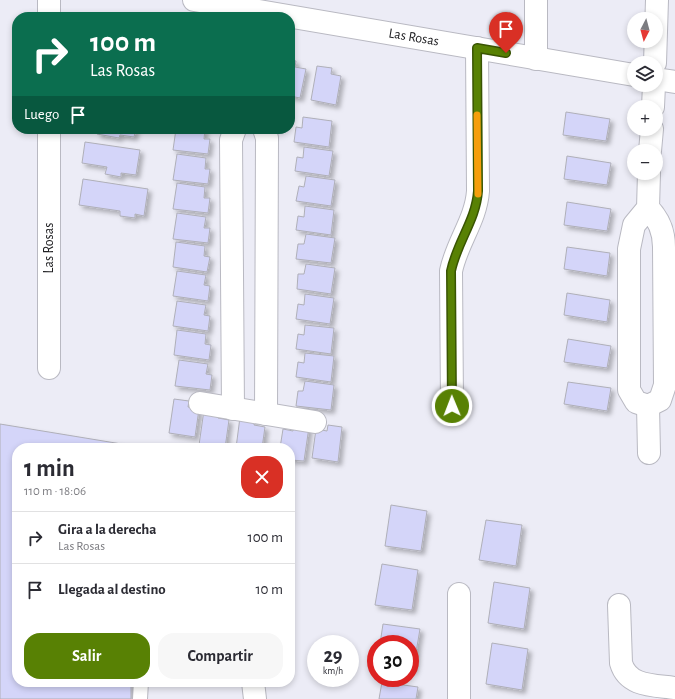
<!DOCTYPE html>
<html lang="es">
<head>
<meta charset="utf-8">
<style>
	body { margin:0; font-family:"Alegreya Sans",sans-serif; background:#f7f7f7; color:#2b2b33; height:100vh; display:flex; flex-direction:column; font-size:15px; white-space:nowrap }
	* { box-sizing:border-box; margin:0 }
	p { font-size:13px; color:#7c7c81 }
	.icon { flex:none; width:22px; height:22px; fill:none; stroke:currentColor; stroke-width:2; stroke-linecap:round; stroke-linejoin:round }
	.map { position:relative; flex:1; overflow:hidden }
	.sheet { position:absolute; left:12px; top:443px; width:283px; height:244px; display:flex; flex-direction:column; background:#fff; border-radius:16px; box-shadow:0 2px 6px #0003 }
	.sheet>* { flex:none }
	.top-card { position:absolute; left:12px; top:12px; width:283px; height:122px; border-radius:16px; box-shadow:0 2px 6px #0003; background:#0b6e4f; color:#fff; overflow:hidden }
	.needle { width:26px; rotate:186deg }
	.fabs { position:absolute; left:627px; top:12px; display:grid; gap:8px }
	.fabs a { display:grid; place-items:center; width:36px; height:36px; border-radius:50%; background:#fff; box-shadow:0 2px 6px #0003; font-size:20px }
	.speed { position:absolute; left:307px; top:635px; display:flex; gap:8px; font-size:20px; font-weight:700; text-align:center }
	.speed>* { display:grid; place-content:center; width:52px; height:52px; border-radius:50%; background:#fff; box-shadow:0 2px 6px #0003; line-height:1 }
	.speed small { font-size:10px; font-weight:400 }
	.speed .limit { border:6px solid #d22; background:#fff; color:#111 }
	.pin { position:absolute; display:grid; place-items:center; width:34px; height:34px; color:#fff; margin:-41px -17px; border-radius:50% 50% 50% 0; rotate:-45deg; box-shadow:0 0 4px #0007 }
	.pin .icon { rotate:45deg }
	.me { position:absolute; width:44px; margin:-22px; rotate:359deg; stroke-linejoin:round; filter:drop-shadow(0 0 3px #0008) }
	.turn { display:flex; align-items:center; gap:14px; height:84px; padding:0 12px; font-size:18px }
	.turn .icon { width:52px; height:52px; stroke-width:2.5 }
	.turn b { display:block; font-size:28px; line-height:34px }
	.then { display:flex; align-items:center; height:38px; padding:0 12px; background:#0003; gap:8px; font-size:15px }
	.round { display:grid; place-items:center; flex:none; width:42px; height:42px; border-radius:16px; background:#f7f7f7 }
	.headline { display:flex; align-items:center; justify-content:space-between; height:68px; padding:0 12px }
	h1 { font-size:24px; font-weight:600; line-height:30px }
	.action { display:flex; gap:8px; margin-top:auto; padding:8px 12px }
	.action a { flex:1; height:46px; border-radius:16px; background:#588104; color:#fff; font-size:16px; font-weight:600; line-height:46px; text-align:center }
	.action a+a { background:#f7f7f7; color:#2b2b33 }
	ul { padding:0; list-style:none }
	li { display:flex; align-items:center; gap:12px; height:52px; padding:0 12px; border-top:1px solid #e1e1e2 }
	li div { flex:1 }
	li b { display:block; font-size:15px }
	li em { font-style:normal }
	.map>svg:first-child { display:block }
	.building { fill:#d4d5f9; stroke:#afafb8; filter:url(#shadow) }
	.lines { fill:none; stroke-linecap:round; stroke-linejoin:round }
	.service-casing { stroke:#b9b9c2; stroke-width:16 }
	.minor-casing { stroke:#b9b9c2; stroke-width:24 }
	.tertiary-casing { stroke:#b9b9c2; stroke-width:24 }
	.service { stroke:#fff; stroke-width:14 }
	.minor { stroke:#fff; stroke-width:22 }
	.tertiary { stroke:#fff; stroke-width:22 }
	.route-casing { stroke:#395403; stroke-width:10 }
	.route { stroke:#588104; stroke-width:7 }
	.slow { stroke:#f59e0b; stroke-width:7 }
	.labels { text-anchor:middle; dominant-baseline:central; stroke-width:3; stroke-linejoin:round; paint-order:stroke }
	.street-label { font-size:14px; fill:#202023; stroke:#fff }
</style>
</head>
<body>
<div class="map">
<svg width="675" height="699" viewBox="0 0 675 699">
	<defs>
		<filter id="shadow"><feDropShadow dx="3.5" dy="3.5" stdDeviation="2" flood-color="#0004"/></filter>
	</defs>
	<rect width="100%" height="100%" fill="#ececf6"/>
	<g class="building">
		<path d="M290,60l6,1 -1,6 11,2 -6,29 -10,-2z"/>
		<path d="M317,66l15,2 -1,6 10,2 -5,29 -25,-5z"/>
		<path d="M566,112l44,7 -4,22 -43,-6z"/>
		<path d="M303,117l29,4 -3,26 -35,-5 2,-15 6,1z"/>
		<path d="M98,129h38l-2,8 -14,-2 -1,3 -22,-4z"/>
		<path d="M176,129h29l-1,10h6l-2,15 -35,-4z"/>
		<path d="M85,142l55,8 -4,25 -15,-2v4l-16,-3 2,-7 -25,-4z"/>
		<path d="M304,147l29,4 -4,25 -34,-5 2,-14 6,1z"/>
		<path d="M177,154l29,4 -1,11h5l-2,15 -35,-4z"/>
		<path d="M567,156l44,7 -4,22 -43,-6z"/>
		<path d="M306,176l29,4 -4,26 -35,-5 3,-15 5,1z"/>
		<path d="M83,179l65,10 -4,27 -9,-2v4l-15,-2v-5l-41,-6z"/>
		<path d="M177,183l28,4 -1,11h6l-2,15 -35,-4z"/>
		<path d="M567,202l44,7 -4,22 -43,-6z"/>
		<path d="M305,206l29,4 -3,25 -35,-5 2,-14 6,1z"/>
		<path d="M177,213l29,4 -2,11h6l-2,15 -35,-4z"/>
		<path d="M306,234l29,4 -4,25 -35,-4 2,-15h6z"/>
		<path d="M176,242l29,4 -1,10 6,1 -3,15 -34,-5z"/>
		<path d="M567,247l43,6 -3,23 -43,-7z"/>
		<path d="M306,264l29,4 -4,26 -34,-5 1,-15h6z"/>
		<path d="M177,271l29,4 -2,10 6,1 -2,15 -35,-5z"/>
		<path d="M567,293l43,7 -3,22 -43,-7z"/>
		<path d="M305,294l29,4 -4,26 -34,-5 2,-15 6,1z"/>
		<path d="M177,301l29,4 -2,10 6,1 -2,15 -35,-5z"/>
		<path d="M305,325l29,3 -3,26 -35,-5 2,-15 6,1z"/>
		<path d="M177,330l29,4 -1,10 6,1 -2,15 -35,-5z"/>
		<path d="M568,339l43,7 -4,22 -43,-6z"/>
		<path d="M305,353l29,3 -3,26 -35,-5 2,-15 6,1z"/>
		<path d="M179,360l29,4 -2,10 6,1 -2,15 -35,-4z"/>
		<path d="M305,381l29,4 -3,25 -35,-4 2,-15h5z"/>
		<path d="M568,382l43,6 -4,23 -43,-7z"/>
		<path d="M174,399l15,2 -1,6 11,2 -4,28 -26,-4z"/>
		<path d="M204,410l15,2 -1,6 11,2 -4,28 -26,-3z"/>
		<path d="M240,417l15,2 -1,6 11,2 -3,21h-26z"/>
		<path d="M0,424l146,24h-129v234h114v17h-131z"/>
		<path d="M294,425l15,2 -5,34 -14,-1v-12h-10l3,-19 10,2z"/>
		<path d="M328,425l14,2 -4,35 -26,-4 4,-29 11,2z"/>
		<path d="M391,505l36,6 -6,40 -36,-5z"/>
		<path d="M486,520l36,5 -6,41 -37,-6z"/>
		<path d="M382,564l36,6 -6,40 -37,-5z"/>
		<path d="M494,582l36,6 -6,41 -36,-6z"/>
		<path d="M383,624l37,5 -7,41 -3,-1v-25h-30z"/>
		<path d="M492,643l36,6 -6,41 -36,-6z"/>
		<path d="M382,682l36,5 -2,12h-37z"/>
	</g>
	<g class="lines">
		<defs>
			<path id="service" d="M140,699l1,-17"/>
			<g id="minor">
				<path d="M536,0v59"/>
				<path d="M49,17v-17"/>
				<path d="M655,63l2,-63"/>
				<path d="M653,107l1,-22"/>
				<path d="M264,129l3,9 -1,276"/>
				<path d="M650,151l2,-22"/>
				<path d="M648,208c11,11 16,23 16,39l1,138 -5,15 -12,6 -12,-4 -7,-12v-141l5,-24 14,-17 1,-35"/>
				<path d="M49,368v-239"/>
				<path d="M200,403l115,19"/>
				<path d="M452,405l-1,-134c6,-29 25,-51 27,-80l-1,-143"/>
				<path d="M648,406l1,47"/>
				<path d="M233,409l-2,-269 4,-11"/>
				<path d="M619,605l2,58c7,24 33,22 54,25"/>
				<path d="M253,682l2,17"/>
				<path d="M459,699v-105"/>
			</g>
			<g id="tertiary">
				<path id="s1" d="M194,0l440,75"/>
				<path d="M656,79l19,3"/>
			</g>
		</defs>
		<use href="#service" class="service-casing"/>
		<use href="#minor" class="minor-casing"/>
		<use href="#tertiary" class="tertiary-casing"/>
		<use href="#service" class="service"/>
		<use href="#minor" class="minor"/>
		<use href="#tertiary" class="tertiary"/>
	</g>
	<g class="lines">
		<defs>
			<path id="route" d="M452,406l-1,-135c6,-29 25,-51 27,-80l-1,-143 29,5"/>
		</defs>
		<use href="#route" class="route-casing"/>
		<use href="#route" class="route"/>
		<path class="slow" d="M477,115l1,79"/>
	</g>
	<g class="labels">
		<g class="street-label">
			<text stroke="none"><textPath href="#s1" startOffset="223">Las Rosas</textPath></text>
			<text transform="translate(49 248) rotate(-90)">Las Rosas</text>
		</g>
	</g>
</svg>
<div class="fabs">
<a><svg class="needle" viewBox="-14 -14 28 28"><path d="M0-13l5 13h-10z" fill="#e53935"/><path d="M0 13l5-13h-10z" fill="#7c7c81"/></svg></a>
<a><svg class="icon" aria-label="layers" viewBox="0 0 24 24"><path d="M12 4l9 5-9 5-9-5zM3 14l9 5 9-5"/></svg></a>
<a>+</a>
<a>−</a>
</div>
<div class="speed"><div>29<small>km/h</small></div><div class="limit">30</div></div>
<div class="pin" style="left:506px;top:53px;background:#d93025"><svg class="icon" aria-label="arrive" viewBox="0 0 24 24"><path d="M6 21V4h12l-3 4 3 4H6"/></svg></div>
<svg class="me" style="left:452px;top:406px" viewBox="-20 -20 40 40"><circle r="17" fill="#588104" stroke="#fff" stroke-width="3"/><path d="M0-11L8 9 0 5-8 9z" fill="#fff"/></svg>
<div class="top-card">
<div class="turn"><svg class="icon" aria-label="right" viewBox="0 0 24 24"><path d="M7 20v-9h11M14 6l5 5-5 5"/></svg><div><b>100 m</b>Las Rosas</div></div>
<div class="then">Luego<svg class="icon" aria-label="arrive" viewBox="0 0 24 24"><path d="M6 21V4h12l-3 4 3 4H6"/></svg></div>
</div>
<section class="sheet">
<div class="headline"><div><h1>1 min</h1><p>110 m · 18:06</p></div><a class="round" style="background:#d93025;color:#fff"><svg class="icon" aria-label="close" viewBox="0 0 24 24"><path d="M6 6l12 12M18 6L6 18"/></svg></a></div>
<ul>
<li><svg class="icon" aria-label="right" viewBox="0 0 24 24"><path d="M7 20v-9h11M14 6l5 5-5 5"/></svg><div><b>Gira a la derecha</b><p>Las Rosas</p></div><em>100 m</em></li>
<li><svg class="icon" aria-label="arrive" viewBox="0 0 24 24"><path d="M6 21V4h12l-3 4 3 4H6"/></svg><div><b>Llegada al destino</b></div><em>10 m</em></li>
</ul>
<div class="action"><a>Salir</a><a>Compartir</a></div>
</section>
</div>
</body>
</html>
